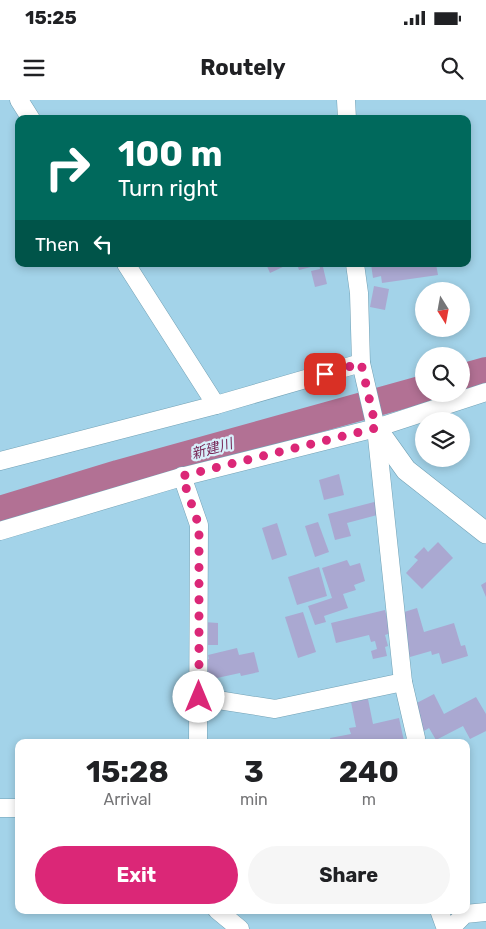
<!DOCTYPE html>
<html lang="en">
<head>
<meta charset="utf-8">
<style>
	body { margin:0; font-family:Rubik,"Noto Sans JP",sans-serif; background:#f6f6f6; color:#202124; height:100vh; display:flex; flex-direction:column; font-size:19px; white-space:nowrap }
	* { box-sizing:border-box; margin:0 }
	p { font-size:16px; color:#757577 }
	.icon { flex:none; width:28px; height:28px; fill:none; stroke:currentColor; stroke-width:2; stroke-linecap:round; stroke-linejoin:round }
	.map { position:relative; flex:1; overflow:hidden }
	.sheet { position:absolute; left:15px; top:639px; width:455px; height:175px; display:flex; flex-direction:column; background:#fff; border-radius:10px; box-shadow:0 2px 8px #0003 }
	.sheet>* { flex:none }
	.guide { position:absolute; left:15px; top:15px; width:456px; height:152px; border-radius:10px; box-shadow:0 2px 8px #0003; background:#00695c; color:#fff; overflow:hidden }
	.needle { width:32px; rotate:169deg }
	.controls { position:absolute; left:415px; top:182px; display:grid; gap:10px }
	.controls a { display:grid; place-items:center; width:55px; height:55px; border-radius:50%; background:#fff; box-shadow:0 2px 8px #0003; font-size:25px }
	.pin { position:absolute; display:grid; place-items:center; width:42px; height:42px; color:#fff; margin:-21px; border-radius:10px; box-shadow:0 2px 8px #0006 }
	.me { position:absolute; width:55px; margin:-28px; rotate:0deg; stroke-linejoin:round; filter:drop-shadow(0 0 4px #0008) }
	.turn { display:flex; align-items:center; gap:18px; height:105px; padding:0 20px; font-size:22px }
	.turn .icon { width:65px; height:65px; stroke-width:2.5 }
	.turn b { display:block; font-size:35px; line-height:42px }
	.then { display:flex; align-items:center; height:48px; padding:0 20px; background:#0003; gap:10px; font-size:19px }
	.eta { display:flex; justify-content:space-evenly; align-items:center; height:85px; text-align:center }
	.eta b { font-size:30px; font-weight:700; line-height:35px }
	.action { display:flex; gap:10px; margin-top:auto; padding:10px 20px }
	.action a { flex:1; height:58px; border-radius:30px; background:#db2777; color:#fff; font-size:20px; font-weight:700; line-height:58px; text-align:center }
	.action a+a { background:#f6f6f6; color:#202124 }
	.status { display:flex; justify-content:space-between; align-items:center; height:35px; padding:0 25px; background:#fff; direction:ltr }
	.status svg { height:14px; fill:currentColor }
	header { display:flex; justify-content:space-between; align-items:center; height:65px; padding:0 20px; background:#fff; font-size:22px; font-weight:700 }
	.map>svg:first-child { display:block }
	.lines { fill:none; stroke-linecap:round; stroke-linejoin:round }
	.river { stroke:#b27194; stroke-width:28 }
	.building { fill:#aaa8d1 }
	.minor-casing { stroke:#72a1b5; stroke-width:19 }
	.tertiary-casing { stroke:#72a1b5; stroke-width:22 }
	.minor { stroke:#fff; stroke-width:18 }
	.tertiary { stroke:#fff; stroke-width:21 }
	.route { stroke:#db2777; stroke-width:9; stroke-dasharray:0 16.2 }
	.labels { text-anchor:middle; dominant-baseline:central; stroke-width:4.5; stroke-linejoin:round; paint-order:stroke }
	.water-label { font-size:14px; font-style:italic; fill:#772757; stroke:#d8f0fb }
</style>
</head>
<body>
<div class="status"><b>15:25</b><svg viewBox="0 0 49 12"><path d="M0 12V9h3v3zM5 12V6h3v6zM10 12V3h3v9zM15 12V0h3v12zM26 1h20v11H26zM47 4h2v5h-2z"/></svg></div>
<header><svg class="icon" aria-label="menu" viewBox="0 0 24 24"><path d="M4 6h16M4 12h16M4 18h16"/></svg>Routely<svg class="icon" aria-label="search" viewBox="0 0 24 24"><circle cx="10" cy="10" r="6"/><path d="M15 15l6 6"/></svg></header>
<div class="map">
<svg width="486" height="829" viewBox="0 0 486 829">
	<rect width="100%" height="100%" fill="#a3d3e9"/>
	<g class="lines">
		<g class="river">
			<path d="M461,278l25,-7"/>
			<path d="M0,410l118,-36 306,-85"/>
		</g>
	</g>
	<g class="building">
		<path d="M266,164h23l-19,9z"/>
		<path d="M297,164h13l1,3 -12,3z"/>
		<path d="M319,164h15l-11,3 4,17 -12,3 -4,-16 9,-2z"/>
		<path d="M371,164h65l2,11 -56,8 -1,-7 -8,2z"/>
		<path d="M374,186l15,3 -4,21 -15,-3z"/>
		<path d="M339,374l5,21 -20,5 -5,-20z"/>
		<path d="M378,401l3,13 -34,9 4,13 -16,4 -7,-26z"/>
		<path d="M318,422l11,30 -14,5 -10,-31z"/>
		<path d="M277,423l10,32 -15,5 -10,-32z"/>
		<path d="M438,442l15,16 -31,31 -16,-16 12,-13 -4,-3 10,-10 4,5z"/>
		<path d="M347,460l3,6 10,-3 5,18 -11,4 2,5 -13,4 5,14 -24,8 2,6 -11,3 -7,-19 24,-8 -10,-30z"/>
		<path d="M319,467l8,29 -30,9 -9,-28z"/>
		<path d="M486,482v15l-5,-12z"/>
		<path d="M417,508l7,24 30,-9 7,23 4,-1 3,11 -26,8 -3,-11 -7,2 -1,-4 -21,6 -7,-21 4,-1 -6,-22z"/>
		<path d="M385,510l6,23 -6,2 3,11 -3,1 2,9 -14,3 -2,-8 6,-2 -2,-8 -4,1 -2,-7 -33,8 -5,-20z"/>
		<path d="M303,512l13,40 -18,6 -13,-41z"/>
		<path d="M204,522l14,1v22h-14z"/>
		<path d="M237,548l2,7 15,-3 5,20 -18,4 -1,-3 -23,5 1,4 -11,2 -5,-23 7,-2 -1,-4z"/>
		<path d="M434,594l10,20 32,-17 10,17v17l-16,8 -7,-13 -27,14 -7,-12 -5,3 -13,-25z"/>
		<path d="M368,599l5,25 26,-6 5,23 -73,1 -1,-4 21,-4 -2,-6 7,-1 -5,-25z"/>
	</g>
	<g class="lines">
		<defs>
			<g id="minor">
				<path d="M19,0l12,19"/>
				<path d="M346,0l1,19"/>
				<path d="M126,164l90,141"/>
				<path d="M355,164l4,29 2,70 15,65 27,254 13,56 -1,4"/>
				<path d="M0,361l216,-56 145,-42"/>
				<path d="M182,376l17,49 -1,217"/>
				<path d="M0,431l185,-55 191,-48 110,-36"/>
				<path d="M199,597l76,12 128,-27"/>
				<path d="M0,708h19"/>
				<path d="M217,810l23,19"/>
				<path d="M439,810l7,19"/>
				<path d="M450,829l15,-15 21,-2"/>
			</g>
			<path id="tertiary" d="M376,328l30,42 80,63"/>
		</defs>
		<use href="#minor" class="minor-casing"/>
		<use href="#tertiary" class="tertiary-casing"/>
		<use href="#minor" class="minor"/>
		<use href="#tertiary" class="tertiary"/>
	</g>
	<g class="lines">
		<path class="route" d="M199,597v-171l-17,-50 194,-48 -15,-65 -36,11"/>
	</g>
	<g class="labels">
		<g class="water-label">
			<text transform="translate(212 349) rotate(-16)">新建川</text>
		</g>
	</g>
</svg>
<div class="controls">
<a><svg class="needle" viewBox="-14 -14 28 28"><path d="M0-13l5 13h-10z" fill="#e53935"/><path d="M0 13l5-13h-10z" fill="#757577"/></svg></a>
<a><svg class="icon" aria-label="search" viewBox="0 0 24 24"><circle cx="10" cy="10" r="6"/><path d="M15 15l6 6"/></svg></a>
<a><svg class="icon" aria-label="layers" viewBox="0 0 24 24"><path d="M12 4l9 5-9 5-9-5zM3 14l9 5 9-5"/></svg></a>
</div>
<div class="pin" style="left:325px;top:274px;background:#d93025"><svg class="icon" aria-label="arrive" viewBox="0 0 24 24"><path d="M6 21V4h12l-3 4 3 4H6"/></svg></div>
<svg class="me" style="left:199px;top:597px" viewBox="-20 -20 40 40"><circle r="19" fill="#fff"/><path d="M0-13L10 11 0 6-10 11z" fill="#db2777"/></svg>
<div class="guide">
<div class="turn"><svg class="icon" aria-label="right" viewBox="0 0 24 24"><path d="M7 20v-9h11M14 6l5 5-5 5"/></svg><div><b>100 m</b>Turn right</div></div>
<div class="then">Then<svg class="icon" aria-label="left" viewBox="0 0 24 24"><path d="M17 20v-9H6M10 6l-5 5 5 5"/></svg></div>
</div>
<section class="sheet">
<div class="eta">
<div><b>15:28</b><p>Arrival</p></div>
<div><b>3</b><p>min</p></div>
<div><b>240</b><p>m</p></div>
</div>
<div class="action"><a>Exit</a><a>Share</a></div>
</section>
</div>
</body>
</html>
